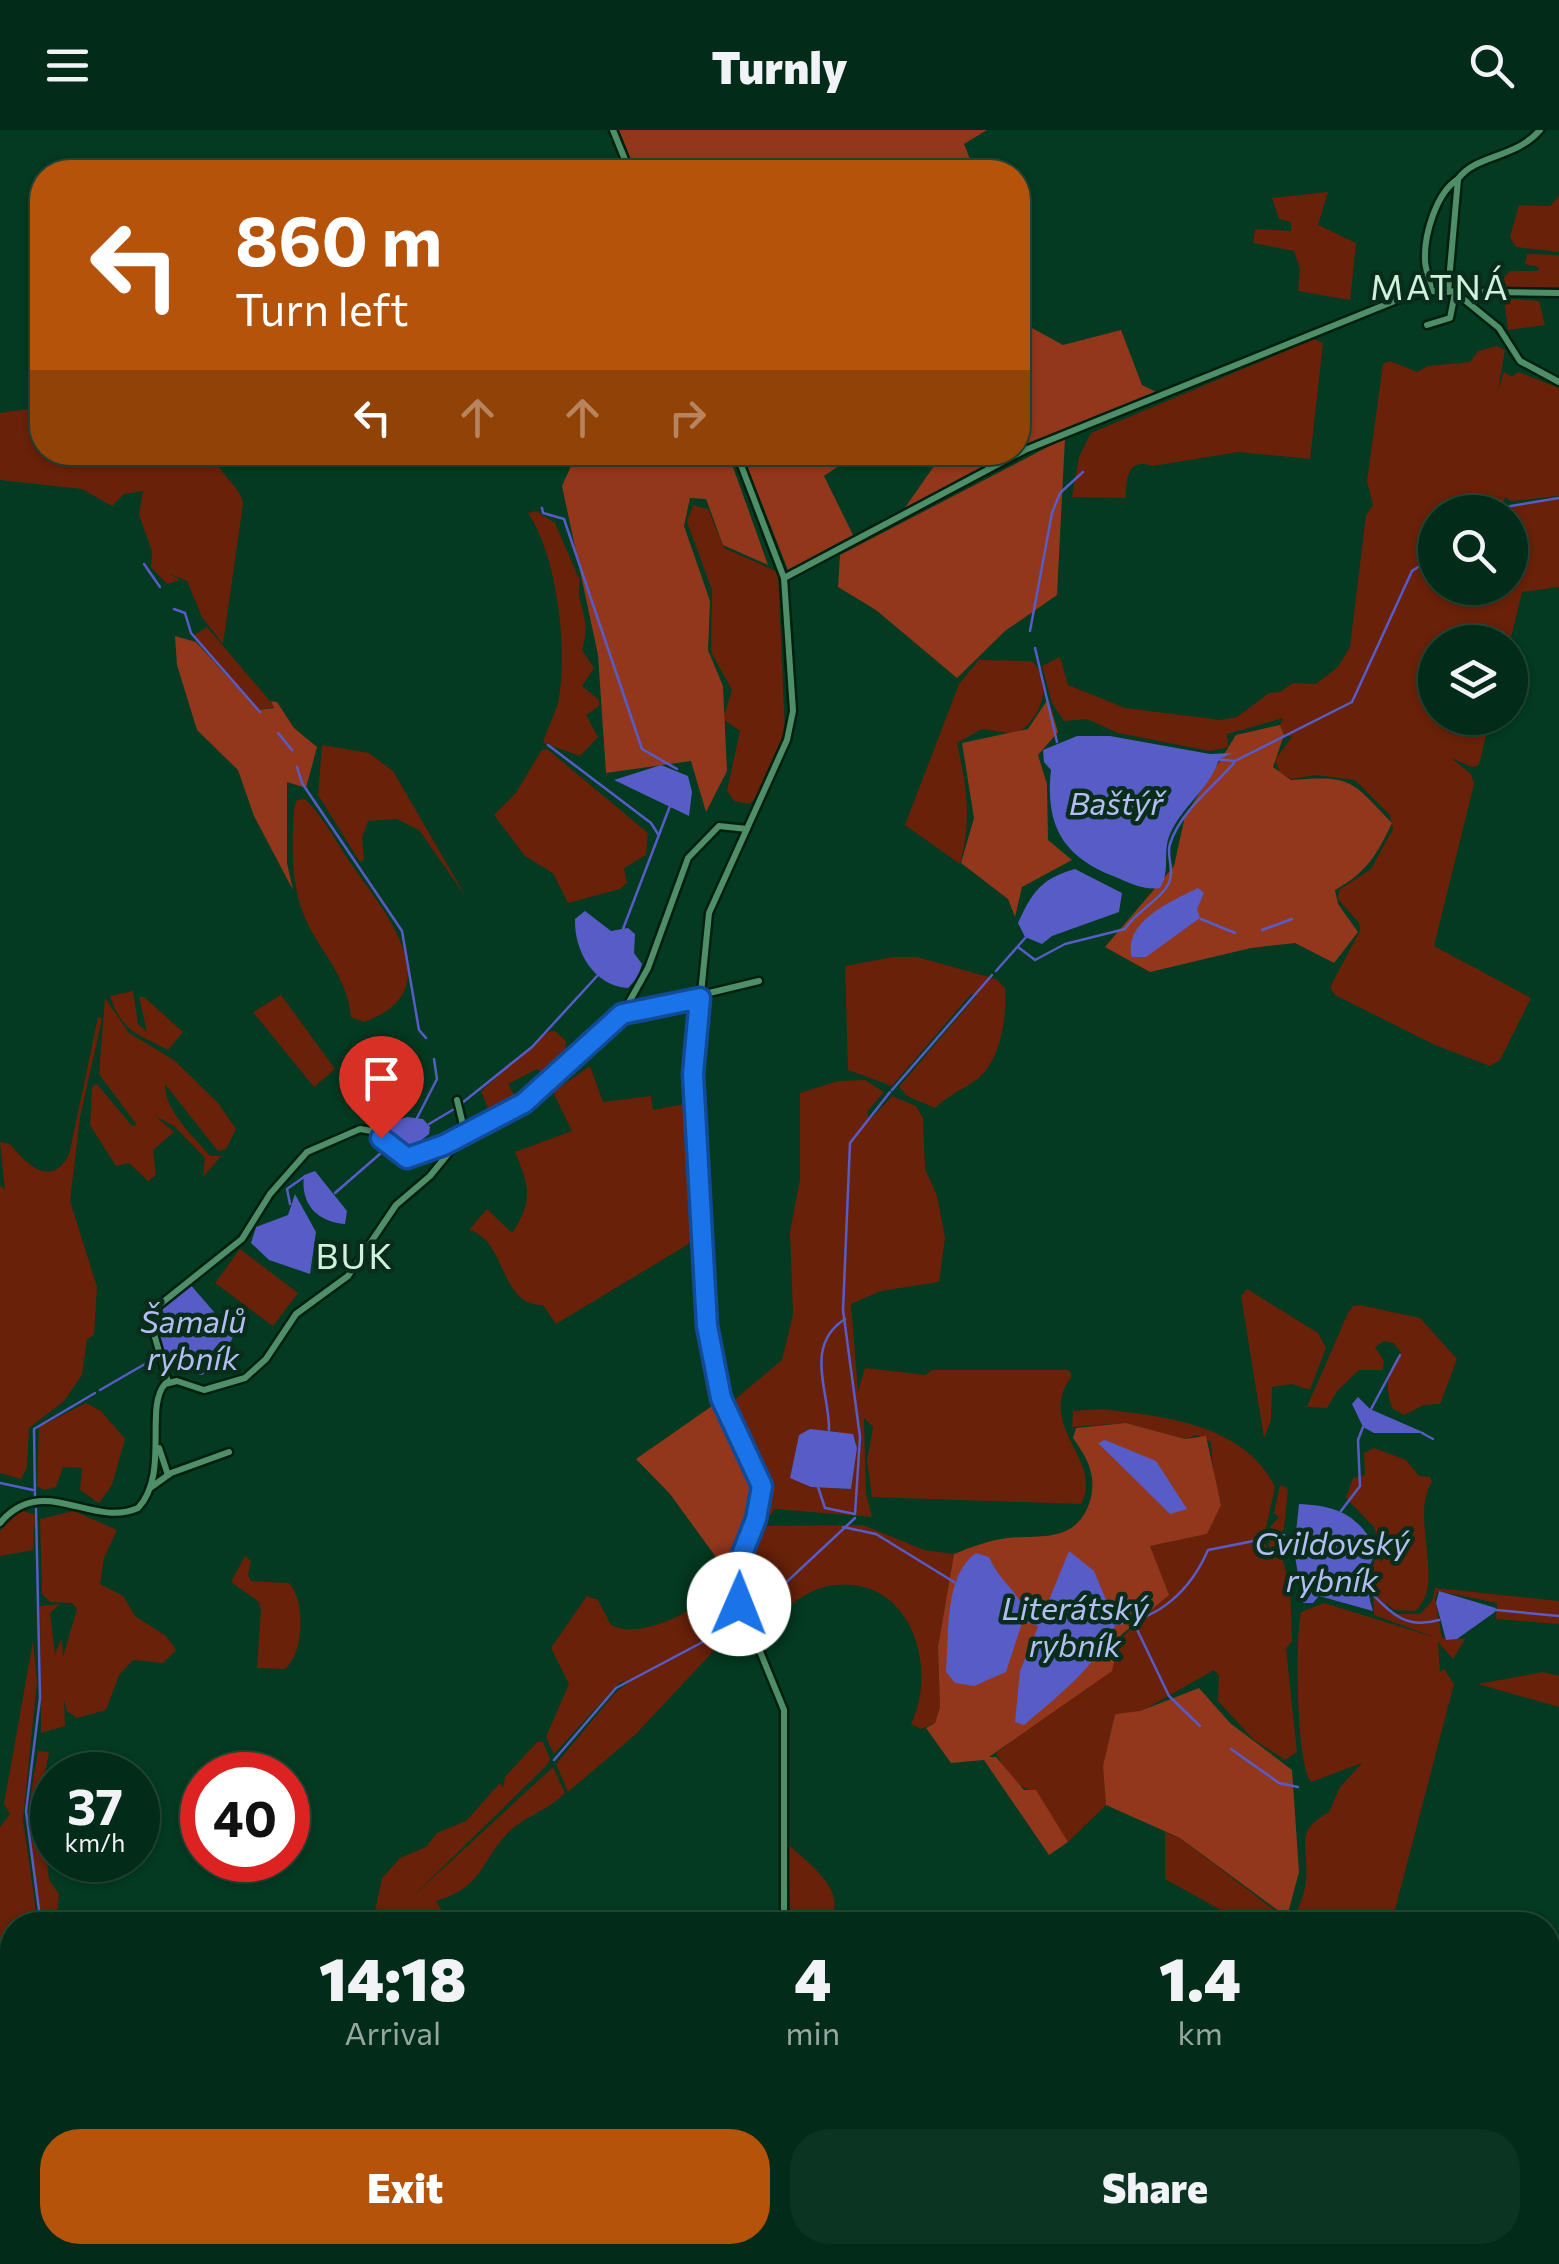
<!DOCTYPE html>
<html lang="en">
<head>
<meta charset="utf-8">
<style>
	body { margin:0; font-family:Commissioner,sans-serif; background:#0c3422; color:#f1f3f6; height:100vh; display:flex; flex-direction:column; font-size:38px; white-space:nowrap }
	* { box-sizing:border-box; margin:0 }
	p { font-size:32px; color:#96a7a2 }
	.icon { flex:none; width:55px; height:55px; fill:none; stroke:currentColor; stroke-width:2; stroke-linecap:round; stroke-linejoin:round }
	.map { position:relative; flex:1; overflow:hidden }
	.sheet { position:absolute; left:0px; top:1782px; width:1560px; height:352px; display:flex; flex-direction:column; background:#022c19; border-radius:40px 40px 0 0; box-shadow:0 2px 8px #0004,0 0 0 2px #234838 }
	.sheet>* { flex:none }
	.guide { position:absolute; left:30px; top:30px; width:1000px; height:305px; border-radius:40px; box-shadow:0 2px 8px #0004,0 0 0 2px #234838; background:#b45309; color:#fff; overflow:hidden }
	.buttons { position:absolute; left:1418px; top:365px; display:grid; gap:20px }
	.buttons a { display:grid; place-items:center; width:110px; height:110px; border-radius:50%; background:#022c19; box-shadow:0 2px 8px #0004,0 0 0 2px #234838; font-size:50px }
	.speed { position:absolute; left:30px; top:1622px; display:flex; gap:20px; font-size:50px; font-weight:700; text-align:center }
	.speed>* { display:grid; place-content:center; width:130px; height:130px; border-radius:50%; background:#022c19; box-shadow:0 2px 8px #0004,0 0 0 2px #234838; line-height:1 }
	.speed small { font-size:25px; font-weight:400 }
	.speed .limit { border:15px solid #d22; background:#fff; color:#111 }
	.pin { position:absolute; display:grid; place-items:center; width:85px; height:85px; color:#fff; margin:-102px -42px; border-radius:50% 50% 50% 0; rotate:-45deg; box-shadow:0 0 10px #0007 }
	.pin .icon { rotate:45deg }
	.me { position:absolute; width:110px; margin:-55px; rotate:1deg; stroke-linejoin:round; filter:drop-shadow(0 0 8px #0008) }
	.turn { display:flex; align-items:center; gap:35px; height:210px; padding:0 40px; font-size:45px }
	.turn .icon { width:130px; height:130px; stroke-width:2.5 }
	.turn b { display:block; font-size:70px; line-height:85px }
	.lanes { display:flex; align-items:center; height:95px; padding:0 40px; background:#0003; justify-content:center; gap:50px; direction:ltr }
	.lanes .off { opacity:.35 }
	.eta { display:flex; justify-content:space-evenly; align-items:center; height:170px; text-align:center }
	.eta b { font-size:60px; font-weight:800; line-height:70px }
	.button { display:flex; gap:20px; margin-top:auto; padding:20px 40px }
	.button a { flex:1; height:115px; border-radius:40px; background:#b45309; color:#fff; font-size:40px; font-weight:800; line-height:115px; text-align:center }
	.button a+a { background:#0c3422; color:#f1f3f6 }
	header { display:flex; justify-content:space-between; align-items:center; height:130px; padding:0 40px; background:#022c19; font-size:45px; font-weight:800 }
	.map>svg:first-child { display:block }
	.green { fill:#692109; fill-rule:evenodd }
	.forest { fill:#92371c }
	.water { fill:#575cc6 }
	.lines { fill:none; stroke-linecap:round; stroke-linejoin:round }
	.stream { stroke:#575cc6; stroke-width:2.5 }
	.minor-casing { stroke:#001f0d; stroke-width:11 }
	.minor { stroke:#4e8f69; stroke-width:6 }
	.route-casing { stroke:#114b97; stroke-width:25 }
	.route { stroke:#1a73e8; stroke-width:18 }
	.labels { text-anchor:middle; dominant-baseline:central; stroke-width:9; stroke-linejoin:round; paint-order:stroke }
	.water-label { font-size:32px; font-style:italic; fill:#b5bef4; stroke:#0a2d1b }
	.quarter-label { font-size:35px; letter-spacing:2.5px; fill:#d0f1dc; stroke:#0a2d1b }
</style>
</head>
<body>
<header><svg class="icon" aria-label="menu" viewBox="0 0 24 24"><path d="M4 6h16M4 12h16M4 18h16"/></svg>Turnly<svg class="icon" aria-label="search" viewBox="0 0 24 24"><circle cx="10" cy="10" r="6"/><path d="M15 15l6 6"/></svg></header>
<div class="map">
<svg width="1559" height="2134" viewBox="0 0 1559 2134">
	<rect width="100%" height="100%" fill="#033a21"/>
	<g class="green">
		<path d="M1328,62l-10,33 38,18 -6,57 -52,-9 2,-22 -6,-18 -41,-8 2,-14 36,2v-9l-12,-3 -7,-21z"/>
		<path d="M1559,66v56l-43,-5 -6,-10 9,-32 31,1z"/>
		<path d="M1527,124l32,1v34l-55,-2 -2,-7 8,-9h28l1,-4 -14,-3z"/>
		<path d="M1504,168l35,3 6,24 -37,5z"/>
		<path d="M1314,209l9,4 -13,116 -72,-7 -85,14c-26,-9 -27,13 -27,32l-54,-1 7,-40 12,-24z"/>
		<path d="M1497,216l8,4 -7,40 6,-18 8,5 6,-5 41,16v108l-48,5 -6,-4 -2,10 56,-8v88l-37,5 -12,50h-75v76h55l-11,47 -7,2 -21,-9 20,16 3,10 -40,162 97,52 -31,62 -10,6 -55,-21 -100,-50 -5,-8 30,-56 -1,-8 -21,-24 1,-9 32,-21 22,-40 -3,-14 -35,-35 -39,-5 -24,4 -12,-6 -5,-13 17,-23 -8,-2 -4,-10 3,-7 -56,16 1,13 -18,4 -92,-18 -31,-14 -23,2 -12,-18 -10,-37 18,-9 8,28 57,23 96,12 16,-3 32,-24 11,-1 13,-9 23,1 22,-17 12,-20 16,-132 7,-10 -6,-24 16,-117 7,-3 27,11 11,-6 42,-4 8,-11zM1435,382h75v76h-75z"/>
		<path d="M42,277v45l173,1c2,23 24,29 28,51l-20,140 -21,-27 -15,-36 -17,-7 10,6 -13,4 -16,-17 1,-16 -13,-36 4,-24 -19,3 -12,12 -30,-17 -82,-9v-67z"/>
		<path d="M693,375l15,4 16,39 54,24 7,160 -29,66 -7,6 -15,-3 -7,-10 13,-60 -17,-12 9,-29 -21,-38 1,-62 -25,-68z"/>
		<path d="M536,381l19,12 25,58c-6,24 13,33 2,69l12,18 -12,18 17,14v6l-13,9 12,22 -18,19 -37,-13c4,-15 13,-29 16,-45 9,-49 -2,-143 -31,-185z"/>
		<path d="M207,497l68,80 -17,3 -64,-75z"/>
		<path d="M979,530l53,1c22,24 9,58 -16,73l-34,-5 -25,14c10,45 15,77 3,121l-55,-39 54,-141z"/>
		<path d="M322,615l47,8 24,18 73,126 -47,-67 -22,-11 -29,2 -6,17 2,22 -4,2 -42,-67z"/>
		<path d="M547,619l101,84 -2,22 -22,13 3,15 -7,6 -52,14 -15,-30 -28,-17 -31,-41 22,-22 25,-42z"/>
		<path d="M305,669c16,16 25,32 37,51 27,46 120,137 22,172l-13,-5c-4,-42 -31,-65 -46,-99 -15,-37 -13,-71 -11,-109l3,-9z"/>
		<path d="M894,827h23l79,22 9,9c2,28 -4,74 -29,92 -14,10 -29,16 -41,28l-28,-12 -8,-9 78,-92 -6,-1 -79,92 -44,-16 -3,-104z"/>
		<path d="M133,861l5,33 9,8 -8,-35h5l39,35 -15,18c-29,-16 -45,-16 -58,-54z"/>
		<path d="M281,865l54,74 -21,18 -61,-75z"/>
		<path d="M105,868l24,35 45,27 44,43 18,26 -10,20 -8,2 -53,-67c-1,26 28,52 45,72h11l-18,21 2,-19 -31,-32 -19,-10 19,16 -21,18 3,25 -8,6 -19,-18 -13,3 -26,-41 2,-38 5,-3 35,42 5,-1 -38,-51z"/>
		<path d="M98,887l4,2 -22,98 -10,84 27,86 -3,48 -7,4 -5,36 -18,26 -35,27 -2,39 -6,12 -21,-6v-288l5,5 -5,-48 10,2c17,20 40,45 59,11z"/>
		<path d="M555,901l11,10 -1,10 6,7 -20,19 -14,-8 -29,15 8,14 -26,16 -9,-23 67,-59z"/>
		<path d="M590,936l13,36 48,-6 2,14 37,-7 7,131 -10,11 -131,79 -13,-19c-44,1 -36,-65 -74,-75l18,-21 25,24c21,-32 18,-46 3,-81l57,-21 -19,-39z"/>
		<path d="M865,950l19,12 -17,20 3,8 22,-24 24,10 7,12 2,51 12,27 8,42 -6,44 -58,9 -30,13 7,87 7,-23 60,7 7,-5h137l3,6c-38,49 33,85 9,128l-209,-7 -5,-36 6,-34 -9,-9 2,76 6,23 -98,-8 -3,6h-7l2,-35 -34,-78 50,-42 11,-45 -3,-83 10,-53v-86l38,-12zM856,1309l-6,50 -39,-2z"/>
		<path d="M240,1119l58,44 -25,33 -58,-43z"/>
		<path d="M1247,1159l71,44 8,15 -16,42 -18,-6 -20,3 -1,33 -7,18 -23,-142z"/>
		<path d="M1360,1175l60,13 37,41 -17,45 -16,1 -20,10 -12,-7c-7,-21 -6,-37 9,-55l-7,-10 -10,-2 -9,6 9,14 -1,9h-24l-22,21 -10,17 -20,-1 40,-92 6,-9z"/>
		<path d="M86,1273l15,8 24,28 -13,46 -13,18 -19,-13 2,-22 -19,-1 -7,20 -12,3 -7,-4 2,-59z"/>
		<path d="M1101,1279c61,7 144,15 174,78l-11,50 4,22 3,-33 8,-9 -5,-4 6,-28 8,4 -4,40 -8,8 14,49 2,56 -6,6 11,104 -12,8 -31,-20 -36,-39 1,-26 -5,-5 -74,42 -25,2 -12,52 3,39 -38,37 -36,-51 -21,-10 -15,-28c65,-45 112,-108 172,-158l-18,-49 57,-12 14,-32 -7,-16 -3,-44 -14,-7 -12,4 -59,-16 -54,4 1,-16z"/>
		<path d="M1374,1318l32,12 13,16 11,1 2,5c-23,34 15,104 -17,129l-21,-1 -9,-8 8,12h27l12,-13 3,-13 124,13v23l-63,-5 1,-16 -59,-12 -3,7 7,40 23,1 -12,20 -15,-17 2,30 4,-3 10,15 -63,241h-101c8,-15 15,-30 16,-46 3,-37 -13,-46 23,-67l11,-25 22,-24 -51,19c-15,-18 -16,-143 -10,-170l23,-9 113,35 -63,-23 -2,-48 7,-15 4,1 -3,10 15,-18 -10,-6 -4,9 -7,-21 -28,-29 7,-20 12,-3 -1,-22z"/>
		<path d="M20,1380l15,5 -2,35 -33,6v-25z"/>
		<path d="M74,1381l43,19 -13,28 -4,26 23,12 12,20 31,20 10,14 -13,13 -30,-3 -14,15 -13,35 -29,8 -10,-7 -3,-11 1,26 -24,7 -1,-127 20,-2 -10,9 5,41 7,-16 1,19 14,-48 -5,-6 -22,-1 -8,-8 -2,-75z"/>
		<path d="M863,1395l61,25 30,4 -16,93 2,60 -5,16 -14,6 -10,-5c28,-58 -1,-147 -76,-139 -31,3 -55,29 -78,48 -20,-38 -19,-68 3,-107z"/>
		<path d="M245,1426l6,5 -3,14 3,6 38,2c17,18 15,70 -4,86l-28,-1 4,-58 -2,-8 -28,-20z"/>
		<path d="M724,1446l26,62 -16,-2 -14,8 -84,90 -68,58 -12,-28 60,-72 18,-13 -15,4 -65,71 -8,-17 23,-53 -18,-36 36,-52 11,4 13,25c30,17 100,-19 113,-49z"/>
		<path d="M33,1511l4,41 -14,137 15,106h-26v76l-12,-20v-154l10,-13 -6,-10z"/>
		<path d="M1543,1542l16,4v31l-81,-23z"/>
		<path d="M537,1612h6l7,17 -3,6 -135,132 141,-130 12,26c-15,16 -35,21 -52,35 -33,30 -27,59 -77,73l5,8 -1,16h-68l10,-47 18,-20 26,-11 11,-14 29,-12 34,-38 3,5 2,-11z"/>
		<path d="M38,1621l11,1 -6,31 4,79 2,18 10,14 -3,31h-14l-16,-102z"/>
		<path d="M1165,1702l15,6 101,77 -2,10h-31l-83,-46z"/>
		<path d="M787,1713c17,17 59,45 45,73l-41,9z"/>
	</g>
	<g class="forest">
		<path d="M619,0h368l-23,14 11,28h-339z"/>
		<path d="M1032,198l31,17 58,-15 21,55 14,7 -254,120 41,-59 75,-1v-116z"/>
		<path d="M1065,308l-8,157 -52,36 -48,47 -81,-68 -38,-23 2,-32z"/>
		<path d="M577,323h151l40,112 -45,-20 -17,-46 -16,-1 -6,28 26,75 -2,49 15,36 4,85 -21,41 -15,-51 -85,12 -8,-118 -36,-169z"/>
		<path d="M742,323h103l1,8 -22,15 29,59 -65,35z"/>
		<path d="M175,506l21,6 62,68 16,-2 -3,-7 6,1 17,26 23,19 -11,41 -19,-6v81l6,27 -39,-74 -16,-46 -41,-40 -20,-65z"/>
		<path d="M1048,569l10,33 -20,23 9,29 1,56 24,20 -50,27 -7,30 -7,-18 -47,-36 13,-45 -12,-75 66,-14z"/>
		<path d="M1280,595l4,10 -11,32 18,13c61,-5 60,0 101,43 -15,32 -26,50 -57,67l3,14 20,28 -24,31 -39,-20 -44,5 -101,24 -45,-25 69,-81 11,-50 51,-81z"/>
		<path d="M722,1269l33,81 -5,38 -21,57 -59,-81 -34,-35z"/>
		<path d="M1126,1293l59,16 21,-3 15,69 -14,29 -57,12 19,49 -48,40 -9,36 -123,86h7l28,33h12l32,52 -19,13 -65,-95 -33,3 -25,-35 9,-5 5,-16 -2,-60 16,-93c17,-7 36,-14 54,-16 34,-3 67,4 81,-34 9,-27 -1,-45 -16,-66l3,-10z"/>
		<path d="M1199,1558l31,35 62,47 7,102 -12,45 -107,-79 -74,-33 -3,-39 12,-52 25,-3z"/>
	</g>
	<g class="water">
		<path d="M1077,606h33l100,18 23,-1 -14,6c-9,30 -36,46 -49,75 -8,18 1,37 -10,54 -16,3 -32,-6 -47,-12 -51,-20 -68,-52 -62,-106l-7,-8 -1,-12z"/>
		<path d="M661,635l27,11 4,16 -3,24 -75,-36z"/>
		<path d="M1075,739l47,24 -3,19 -67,24 -10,8 -17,-7 -7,-14c14,-31 24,-45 57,-54z"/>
		<path d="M1198,758l6,5 -7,16 3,9 -54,39h-14c-9,-36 40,-56 66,-69z"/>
		<path d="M585,781l26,20 17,-3 7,6 -1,19 8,11 -4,13 -10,11c-35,-2 -54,-38 -53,-69z"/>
		<path d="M407,987l16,2 7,8 -1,7 -24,19 -17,-10 -9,-17z"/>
		<path d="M315,1041l32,40 -2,13c-28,-2 -45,-20 -41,-49z"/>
		<path d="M295,1064l21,38 -6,42 -41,-14 -18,-17 5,-16 32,-12z"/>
		<path d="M189,1153l45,52 -17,34 -16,6 -35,-11c-15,-45 -14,-51 23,-81z"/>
		<path d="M1358,1267l12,12 55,24h-51l-11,-6 -11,-23z"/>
		<path d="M810,1299l43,5 4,14 -6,41 -40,-2 -21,-9 9,-43z"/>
		<path d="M1105,1310l51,21 31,48 -17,5 -72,-71z"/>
		<path d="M1299,1374c40,2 59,11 78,46 -12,20 -11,40 -4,61l-54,-15 -6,7h-10l-9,-52z"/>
		<path d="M1069,1421l25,20 22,53c-19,42 -58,72 -92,101l-9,-3 5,-51z"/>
		<path d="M976,1423l13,4c9,22 27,33 37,54l-20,61 -32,14 -19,-3 -9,-11c3,-37 -2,-97 30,-119z"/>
		<path d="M1439,1461l57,17 -1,4 -38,27 -11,1 -10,-37z"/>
	</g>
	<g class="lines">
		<g class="stream">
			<path d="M542,378l1,5 21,6 78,230 35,20"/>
			<path d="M1474,382l85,-14"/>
			<path d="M144,434l16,23"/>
			<path d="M174,479l11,4 6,20 69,79"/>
			<path d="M1030,501l22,-118 8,-20 23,-21"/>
			<path d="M1035,518l22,94"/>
			<path d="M278,603l14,17"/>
			<path d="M548,615l103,78 7,11"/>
			<path d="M1215,629l20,2 117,-59 60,-131 23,-15"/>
			<path d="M297,637l5,16 100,148 17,99 7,8"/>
			<path d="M1201,789l34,14"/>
			<path d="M623,799l47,-123"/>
			<path d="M1262,800l30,-11"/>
			<path d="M1018,817l17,13 30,-16 60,-15c11,-18 35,-28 44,-46 6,-13 -3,-27 1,-39 10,-32 43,-57 64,-81"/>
			<path d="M996,841l30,-34"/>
			<path d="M892,960l100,-115"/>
			<path d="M462,973l70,-56 66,-72"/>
			<path d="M416,990l21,-41 -3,-20"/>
			<path d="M429,994l27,-16"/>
			<path d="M335,1063l54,-47"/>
			<path d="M290,1074l-3,-15 17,-12"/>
			<path d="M100,1260l57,-33"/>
			<path d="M1370,1281l30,-56"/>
			<path d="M829,1300c1,-37 -26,-84 16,-111"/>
			<path d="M1422,1303l11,6"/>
			<path d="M0,1353l33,7"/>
			<path d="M818,1357l7,21 30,6 5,-77 -17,-127 7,-167 40,-51"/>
			<path d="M35,1367l-1,-68 61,-36"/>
			<path d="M36,1379l4,189 -14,113 15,114"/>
			<path d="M1341,1381l19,-25 -2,-46 5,-13"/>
			<path d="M843,1397l33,7 78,48"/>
			<path d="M1367,1459c23,22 36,41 72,31"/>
			<path d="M1496,1480l63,6"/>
			<path d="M748,1488l107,-100"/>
			<path d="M1022,1489l16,6"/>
			<path d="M1133,1491l36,75 31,30"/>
			<path d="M1115,1494c45,-4 76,-35 93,-74l76,-15"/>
			<path d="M1231,1619l48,34 19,4"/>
			<path d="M554,1630l62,-72 128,-68"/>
		</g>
		<defs>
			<g id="minor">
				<path d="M613,0l17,42"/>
				<path d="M1458,49c18,-25 57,-20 82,-49"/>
				<path d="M1431,161c0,-11 -6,-20 -6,-31 -1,-25 11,-67 33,-81l-10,113"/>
				<path d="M1456,163l43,35 21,33 39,21"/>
				<path d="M1427,195l23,-7 5,-25"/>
				<path d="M736,322l48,126 9,133 -6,29 -78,173 -16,161 14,252 9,52 46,108 -28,102 50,122v215"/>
				<path d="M784,448l241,-128 372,-150 34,-9 128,2"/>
				<path d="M623,883l25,-45 40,-110 31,-32 28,3"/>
				<path d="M168,1252l-16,-55 6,-21 84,-67 28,-45 37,-42 53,-23 12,2 35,26 58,-24 -8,-33"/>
				<path d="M159,1318l9,27"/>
				<path d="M150,1358l21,-15 58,-21"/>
				<path d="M0,1393c43,-51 92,6 138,-15 32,-34 6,-101 27,-124l12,-3 27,9 41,-12 21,-19 30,-45 52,-38 48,-71 34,-29 35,-43 59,-30 27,-20 71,-69 137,-33"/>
				<path d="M779,2134l2,-12"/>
			</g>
		</defs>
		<use href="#minor" class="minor-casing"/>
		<use href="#minor" class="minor"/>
	</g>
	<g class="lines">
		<defs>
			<path id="route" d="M381,1008l26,20 37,-13 80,-42 98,-89 78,-16 -7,76 14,252 14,72 41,88 -6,33 -21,53 4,32"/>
		</defs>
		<use href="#route" class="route-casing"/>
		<use href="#route" class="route"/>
	</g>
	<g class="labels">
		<g class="water-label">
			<text x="1116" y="672">Baštýř</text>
			<text x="193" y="1190">Šamalů<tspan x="193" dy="37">rybník</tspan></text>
			<text x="1332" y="1412">Cvildovský<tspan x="1332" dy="37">rybník</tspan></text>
			<text x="1075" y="1477">Literátský<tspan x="1075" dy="37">rybník</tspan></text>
		</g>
		<g class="quarter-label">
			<text x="1440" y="155">MATNÁ</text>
			<text x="355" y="1124">BUK</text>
		</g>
	</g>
</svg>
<div class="buttons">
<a><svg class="icon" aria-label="search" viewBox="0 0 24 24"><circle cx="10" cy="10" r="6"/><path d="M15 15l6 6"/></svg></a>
<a><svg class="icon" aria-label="layers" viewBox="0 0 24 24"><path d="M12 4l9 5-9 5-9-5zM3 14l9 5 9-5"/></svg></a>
</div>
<div class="speed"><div>37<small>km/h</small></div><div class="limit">40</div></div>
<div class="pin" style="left:381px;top:1008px;background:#d93025"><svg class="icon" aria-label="arrive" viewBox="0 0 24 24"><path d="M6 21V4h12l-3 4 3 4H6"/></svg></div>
<svg class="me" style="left:739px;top:1474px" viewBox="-20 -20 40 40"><circle r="19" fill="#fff"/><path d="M0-13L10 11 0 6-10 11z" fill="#1a73e8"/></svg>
<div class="guide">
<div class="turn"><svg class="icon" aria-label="left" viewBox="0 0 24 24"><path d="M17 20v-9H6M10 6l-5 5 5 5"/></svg><div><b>860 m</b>Turn left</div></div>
<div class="lanes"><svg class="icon" aria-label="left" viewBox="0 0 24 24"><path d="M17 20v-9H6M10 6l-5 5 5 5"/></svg><svg class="icon off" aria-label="ahead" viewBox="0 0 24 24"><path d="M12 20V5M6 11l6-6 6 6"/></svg><svg class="icon off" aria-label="ahead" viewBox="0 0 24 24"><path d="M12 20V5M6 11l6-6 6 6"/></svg><svg class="icon off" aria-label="right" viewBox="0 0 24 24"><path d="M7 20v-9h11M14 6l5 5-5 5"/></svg></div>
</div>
<section class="sheet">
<div class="eta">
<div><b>14:18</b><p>Arrival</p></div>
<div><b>4</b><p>min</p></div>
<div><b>1.4</b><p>km</p></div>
</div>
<div class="button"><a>Exit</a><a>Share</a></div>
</section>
</div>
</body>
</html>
